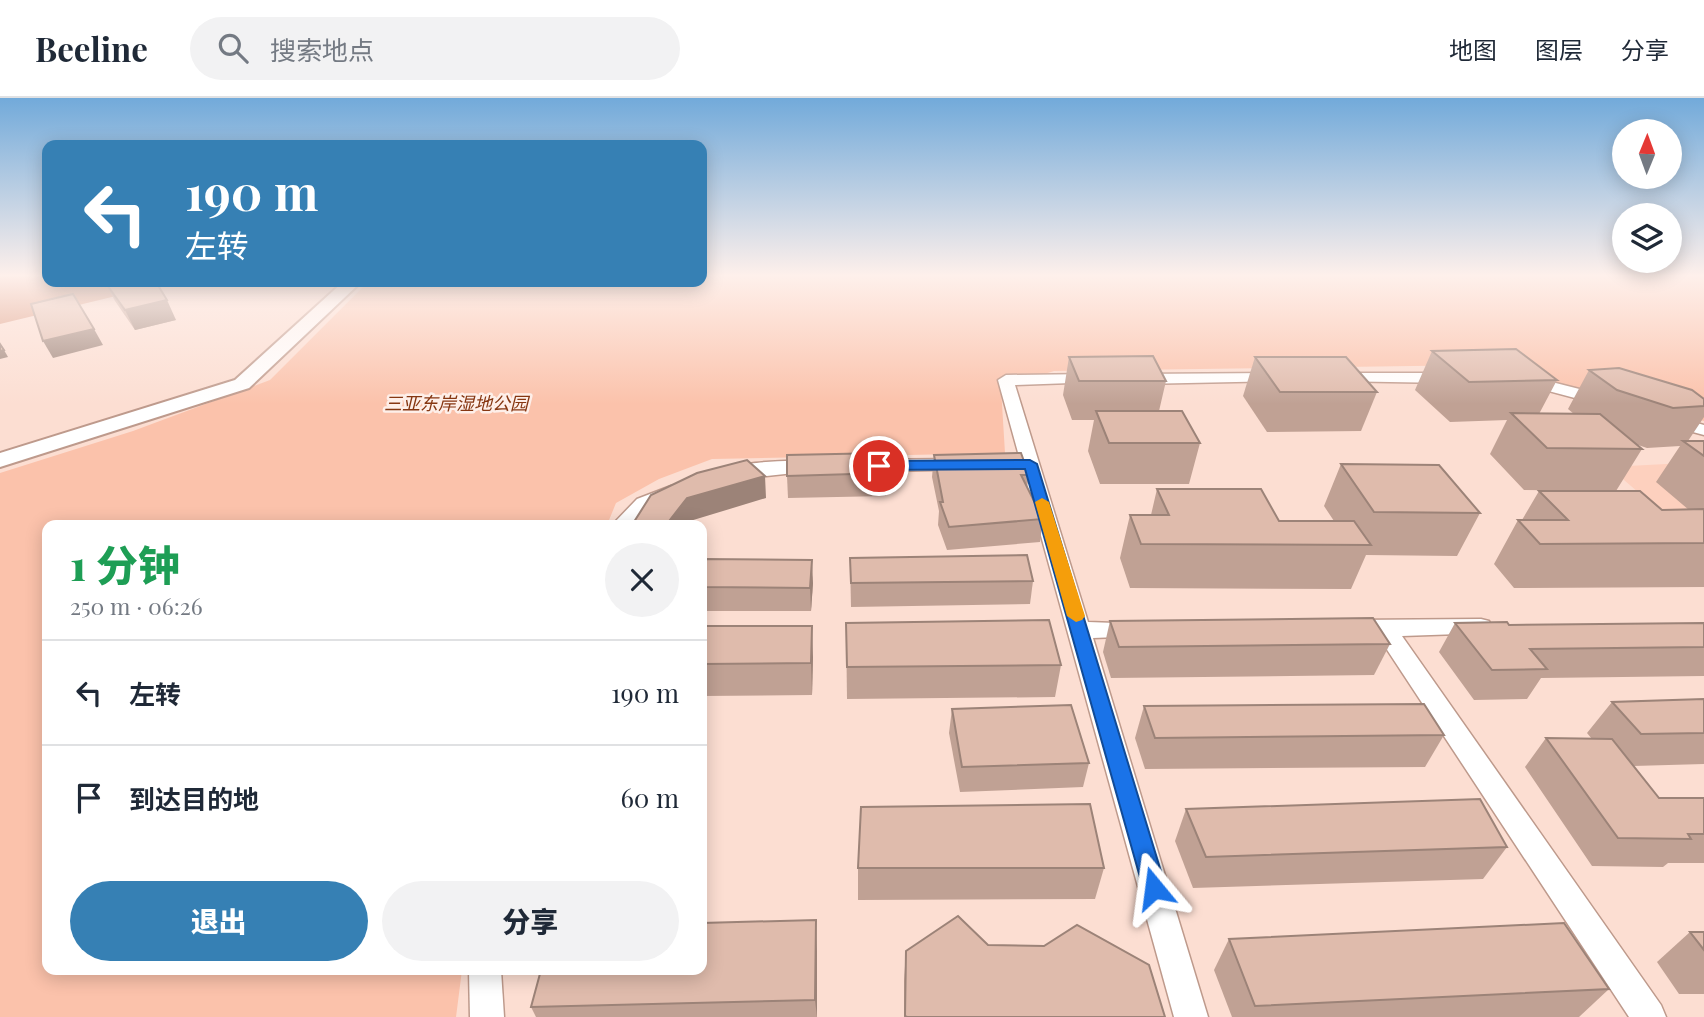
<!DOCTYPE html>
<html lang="zh">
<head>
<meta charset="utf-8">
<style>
	body { margin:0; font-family:"Playfair Display","Noto Sans SC",serif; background:#f2f2f3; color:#1f2937; height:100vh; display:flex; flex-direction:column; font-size:26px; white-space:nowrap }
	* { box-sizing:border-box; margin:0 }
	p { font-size:23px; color:#747a83 }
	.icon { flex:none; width:38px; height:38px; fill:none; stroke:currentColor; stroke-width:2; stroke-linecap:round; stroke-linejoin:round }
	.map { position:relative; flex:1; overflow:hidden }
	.sheet { position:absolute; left:42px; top:422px; width:665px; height:455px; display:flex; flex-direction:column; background:#fff; border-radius:14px; box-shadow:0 4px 18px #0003 }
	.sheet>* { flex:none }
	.top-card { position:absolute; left:42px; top:42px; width:665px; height:147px; border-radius:14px; box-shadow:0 4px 18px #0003; background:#3680b4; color:#fff; overflow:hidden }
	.needle { width:46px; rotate:1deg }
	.fabs { position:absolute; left:1612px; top:21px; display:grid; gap:14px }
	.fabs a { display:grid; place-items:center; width:70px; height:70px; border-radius:50%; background:#fff; box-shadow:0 4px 18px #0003; font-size:35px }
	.pin { position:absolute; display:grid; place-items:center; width:60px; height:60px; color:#fff; margin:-30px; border:4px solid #fff; border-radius:50%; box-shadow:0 2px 7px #0007 }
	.me { position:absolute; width:77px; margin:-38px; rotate:344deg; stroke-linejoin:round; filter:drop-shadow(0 0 5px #0008) }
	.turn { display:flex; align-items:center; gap:24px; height:147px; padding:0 28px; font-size:32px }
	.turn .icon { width:91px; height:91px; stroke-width:2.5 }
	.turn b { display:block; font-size:49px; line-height:60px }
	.round { display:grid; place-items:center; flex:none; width:74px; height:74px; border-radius:37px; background:#f2f2f3 }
	.head { display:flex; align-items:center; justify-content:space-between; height:119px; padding:0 28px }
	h1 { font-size:42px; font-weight:800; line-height:52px; color:#1e9e55 }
	.cta { display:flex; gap:14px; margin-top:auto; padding:14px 28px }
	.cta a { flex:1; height:80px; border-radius:42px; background:#3680b4; color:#fff; font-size:28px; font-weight:800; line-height:80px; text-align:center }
	.cta a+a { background:#f2f2f3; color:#1f2937 }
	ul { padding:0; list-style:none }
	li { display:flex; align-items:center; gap:21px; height:105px; padding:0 28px; border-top:2px solid #e0e1e3 }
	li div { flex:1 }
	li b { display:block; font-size:26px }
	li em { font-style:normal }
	header { display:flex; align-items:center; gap:42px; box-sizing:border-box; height:98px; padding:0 35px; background:#fff; border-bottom:2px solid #e0e1e3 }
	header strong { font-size:33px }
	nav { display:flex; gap:38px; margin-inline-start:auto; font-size:24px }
	.search { width:490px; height:63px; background:#f2f2f3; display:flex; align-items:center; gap:18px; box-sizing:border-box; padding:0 24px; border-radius:38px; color:#747a83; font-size:26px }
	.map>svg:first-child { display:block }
	.built { fill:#fdd0be }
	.green { fill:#fbc2ab }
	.forest { fill:#d9977d }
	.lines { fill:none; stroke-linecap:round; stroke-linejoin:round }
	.minor-casing { stroke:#be9a8c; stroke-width:3 }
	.tertiary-casing { stroke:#be9a8c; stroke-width:4 }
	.minor { fill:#fff; fill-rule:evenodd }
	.tertiary { fill:#fff; fill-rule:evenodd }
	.wall { fill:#c0a194 }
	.shaded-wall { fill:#9c8378 }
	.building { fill:#dfbbac; stroke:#9c8378; stroke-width:2 }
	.route { fill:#1a73e8; stroke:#114b97; stroke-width:2 }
	.slow { fill:#f59e0b }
	.labels { text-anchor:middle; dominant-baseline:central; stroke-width:5; stroke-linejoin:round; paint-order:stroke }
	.far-park-label { font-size:18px; font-style:italic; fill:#863712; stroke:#feefe9 }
</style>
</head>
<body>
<header>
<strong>Beeline</strong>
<div class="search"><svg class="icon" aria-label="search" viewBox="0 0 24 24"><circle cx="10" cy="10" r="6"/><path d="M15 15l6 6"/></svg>搜索地点</div>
<nav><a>地图</a><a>图层</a><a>分享</a></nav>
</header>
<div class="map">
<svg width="1704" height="919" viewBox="0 0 1704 919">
	<rect width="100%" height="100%" fill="#fcded2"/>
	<path class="built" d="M1704,364v87l-95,-82z"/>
	<path class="green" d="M702,177h1002v146l-220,-56 -430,6 -53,17 4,65 -293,6 -53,20 -43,24 -9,22h-560v445h415l-6,47h-456v-544l133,-42 137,-51 98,-98h334z"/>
	<path class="forest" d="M0,177h47v7h127l-174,42z"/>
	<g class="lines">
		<defs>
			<g id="minor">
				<path d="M1275,275l8,5 -2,3 -142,3 -8,-5 8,-5z"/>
				<path d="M1339,275h108l8,5 -8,5 -114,-2 -2,-3z"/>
				<path d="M1093,276l8,5 -2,3 -84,3 73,237 55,2 4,6 -4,6 -50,2 115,379h-34l-176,-637 8,-5z"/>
				<path d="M1528,278l83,21 2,4 -8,5 -83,-22 -2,-3 2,-3z"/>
				<path d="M1669,317l35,10v10l-41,-11 -3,-4z"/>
				<path d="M962,361l9,6 -2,4 -112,3 -9,-6 9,-6z"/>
				<path d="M815,362l7,2 2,4 -2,4 -93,10 -9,-6c11,-14 76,-13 95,-14z"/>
				<path d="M671,388l7,2 3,4 -3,4 -27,11 -18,18h-21l25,-26z"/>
				<path d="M1481,521l8,2 3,6 -3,6 -87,3 259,369 5,12h-37l-251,-381 -33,-2 -3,-6 3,-6 8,-2z"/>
				<path d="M469,872h32l3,47h-34z"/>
			</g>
			<path id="tertiary" d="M343,184h18l-112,106 -249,79v-14l235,-73z"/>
		</defs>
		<use href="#minor" class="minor-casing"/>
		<use href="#tertiary" class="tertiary-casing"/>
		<use href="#minor" class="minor"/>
		<use href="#tertiary" class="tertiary"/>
	</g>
	<g class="wall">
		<path d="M105,184l71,38 -41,10 -20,-29z"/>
		<path d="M1432,253l125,29 -18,34h35l-6,-5 21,-39 115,29v18l-16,24h16v146l-190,1 -20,-24 24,-44h4l17,-29 123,19h27l-33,-28 24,-36 -33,2 -12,-4 7,5 -26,42 -92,-1 -34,-36 17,-34 -57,2 -35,-32z"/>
		<path d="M1069,259l97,24 -7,30 41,32 -11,41h-89l-12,-33 6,-31h-22l-9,-25z"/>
		<path d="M1255,259l122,35 -16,39 -94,1 -24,-36z"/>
		<path d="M934,357l95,20 -2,13 16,31 -3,23 -93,8 -9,-25 1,-14 -7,-34z"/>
		<path d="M1341,366l139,49 -23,43 -91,-1 -15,34 -221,-1 -10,-30 10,-43h21l6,-26 122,32h55l-10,-15z"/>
		<path d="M887,375l-1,23 -98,2 -1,-22z"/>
		<path d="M850,460l183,23 -3,23 -179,3z"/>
		<path d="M702,461l111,24 -2,28h-109z"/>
		<path d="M1110,523l280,23 -16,31 -263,3 -8,-26z"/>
		<path d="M846,525l215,42 -6,32 -208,2z"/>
		<path d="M1455,525l54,2 195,-2v53l-163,2 -14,21 -53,1 -35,-48z"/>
		<path d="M702,528l111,31 -1,38 -110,1z"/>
		<path d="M1704,601v65l-71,2 26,32h45v65h-36l-5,4 -71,-1 -67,-99 21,-29 46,1 -5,-6 25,-31z"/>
		<path d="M1144,608l300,29 -19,32 -280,2 -10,-31z"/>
		<path d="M952,611l137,54 -6,24 -123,5 -11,-59z"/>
		<path d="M1186,711l321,38 -24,32 -290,9 -18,-47z"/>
		<path d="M858,770h246l-9,31 -237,1z"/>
		<path d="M1690,834h14v62h-25l-22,-32z"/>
		<path d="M1229,841l380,50 -30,28h-347l-18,-47z"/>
		<path d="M988,847l177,72h-261v-36l2,-30z"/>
		<path d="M817,853v66h-281l-5,-10z"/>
	</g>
	<g class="shaded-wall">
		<path d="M167,202l9,20 -41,10 -10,-20z"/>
		<path d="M94,231l9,16 -50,13 -10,-17z"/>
		<path d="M4,252l4,7 -8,2v-8z"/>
		<path d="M765,378l1,22 -76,23 -3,4h-21l21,-27z"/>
		<path d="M812,462l1,23 -2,28 -1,-23z"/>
		<path d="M812,528l1,31 -1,38 -1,-32z"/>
		<path d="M816,822l1,31v66l-2,-17z"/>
	</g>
	<g class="building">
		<path d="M105,184h51l11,18 -42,10z"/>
		<path d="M73,196l21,35 -51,12 -12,-37z"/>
		<path d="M0,246l4,6 -4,1z"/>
		<path d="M1516,251l41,31 -88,2 -37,-31z"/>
		<path d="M1153,258l13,25h-87l-10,-24z"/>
		<path d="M1255,259h91l31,35h-97z"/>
		<path d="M1619,270l73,22 12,9v7l-31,2 -56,-18 -28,-20z"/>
		<path d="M1096,313h86l18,32h-91z"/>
		<path d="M1511,315l89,1 42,35 -95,-1z"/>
		<path d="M1683,343h21v15z"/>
		<path d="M884,355l3,20 -100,3v-21z"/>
		<path d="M1021,355l8,22h-8l22,44 -94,8 -9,-25h3l-9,-47z"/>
		<path d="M747,362l18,16 -78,22 -21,27h-34l19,-30 46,-22z"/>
		<path d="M1341,366l98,1 41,48 -106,-1z"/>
		<path d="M1157,391h104l18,32h75l17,24 -230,-1 -11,-29h39z"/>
		<path d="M1539,393h101l22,19 42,-1v34l-164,1 -22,-24h50z"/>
		<path d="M1027,457l6,26 -182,2 -1,-25z"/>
		<path d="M702,461l110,1 -2,28 -108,-1z"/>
		<path d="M1373,520l17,26 -271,3 -9,-26z"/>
		<path d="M1049,522l12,45 -214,2 -1,-44z"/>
		<path d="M1507,524l2,3 195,-2v24l-174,2 17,20 -55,1 -37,-47z"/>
		<path d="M702,528h110l-1,37 -109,1z"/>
		<path d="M1704,601v34l-63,1 -29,-32z"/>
		<path d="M1424,606l20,31 -289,3 -11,-32z"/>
		<path d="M1071,607l18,58 -127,4 -10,-58z"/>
		<path d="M1546,640l66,1 47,59h45v36h-16l3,5 -73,-1z"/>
		<path d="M1480,701l27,48 -301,10 -20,-48z"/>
		<path d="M1090,706l14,64h-246l3,-61z"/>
		<path d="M958,818l30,29 56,1 33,-21 72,40 16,52h-258l-2,-1 1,-65z"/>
		<path d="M816,822l-1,80 -284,7 10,-37h161v-47z"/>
		<path d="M1564,825l45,66 -354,17 -26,-67z"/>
		<path d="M1690,834h14v18z"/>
	</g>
	<linearGradient id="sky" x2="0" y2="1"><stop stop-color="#72aada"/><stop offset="0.58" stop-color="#fef0eb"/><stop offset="1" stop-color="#fef0eb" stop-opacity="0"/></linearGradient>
	<rect width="1704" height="306" fill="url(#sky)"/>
	<path class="route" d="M1030,362l7,4 129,424 -4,7 -8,4 -8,-4 -3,-7 -118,-419 -146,1 -7,-4 7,-5z"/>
	<path class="slow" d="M1042,400l7,4 36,114 -3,4 -6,2 -9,-6 -32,-114z"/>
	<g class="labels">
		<g class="far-park-label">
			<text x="456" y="305">三亚东岸湿地公园</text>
		</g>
	</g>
</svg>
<div class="fabs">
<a><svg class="needle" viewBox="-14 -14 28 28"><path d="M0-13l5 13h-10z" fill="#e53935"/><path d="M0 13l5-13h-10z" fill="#747a83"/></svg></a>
<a><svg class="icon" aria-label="layers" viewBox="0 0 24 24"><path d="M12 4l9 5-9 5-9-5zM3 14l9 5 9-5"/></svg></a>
</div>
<div class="pin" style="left:879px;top:368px;background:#d93025"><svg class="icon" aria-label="arrive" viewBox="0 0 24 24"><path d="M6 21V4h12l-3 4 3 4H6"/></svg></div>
<svg class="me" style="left:1154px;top:790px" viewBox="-20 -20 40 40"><path d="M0-17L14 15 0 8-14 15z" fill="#1a73e8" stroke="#fff" stroke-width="4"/></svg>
<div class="top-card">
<div class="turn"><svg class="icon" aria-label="left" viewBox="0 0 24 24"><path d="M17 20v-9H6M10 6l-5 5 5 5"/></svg><div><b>190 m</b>左转</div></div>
</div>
<section class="sheet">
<div class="head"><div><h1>1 分钟</h1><p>250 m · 06:26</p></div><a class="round"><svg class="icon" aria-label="close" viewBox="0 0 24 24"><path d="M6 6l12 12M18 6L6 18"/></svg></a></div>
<ul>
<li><svg class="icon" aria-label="left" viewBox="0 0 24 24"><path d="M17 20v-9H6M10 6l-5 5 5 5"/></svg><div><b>左转</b></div><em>190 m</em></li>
<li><svg class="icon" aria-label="arrive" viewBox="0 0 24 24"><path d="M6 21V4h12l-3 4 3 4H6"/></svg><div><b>到达目的地</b></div><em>60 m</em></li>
</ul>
<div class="cta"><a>退出</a><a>分享</a></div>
</section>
</div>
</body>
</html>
